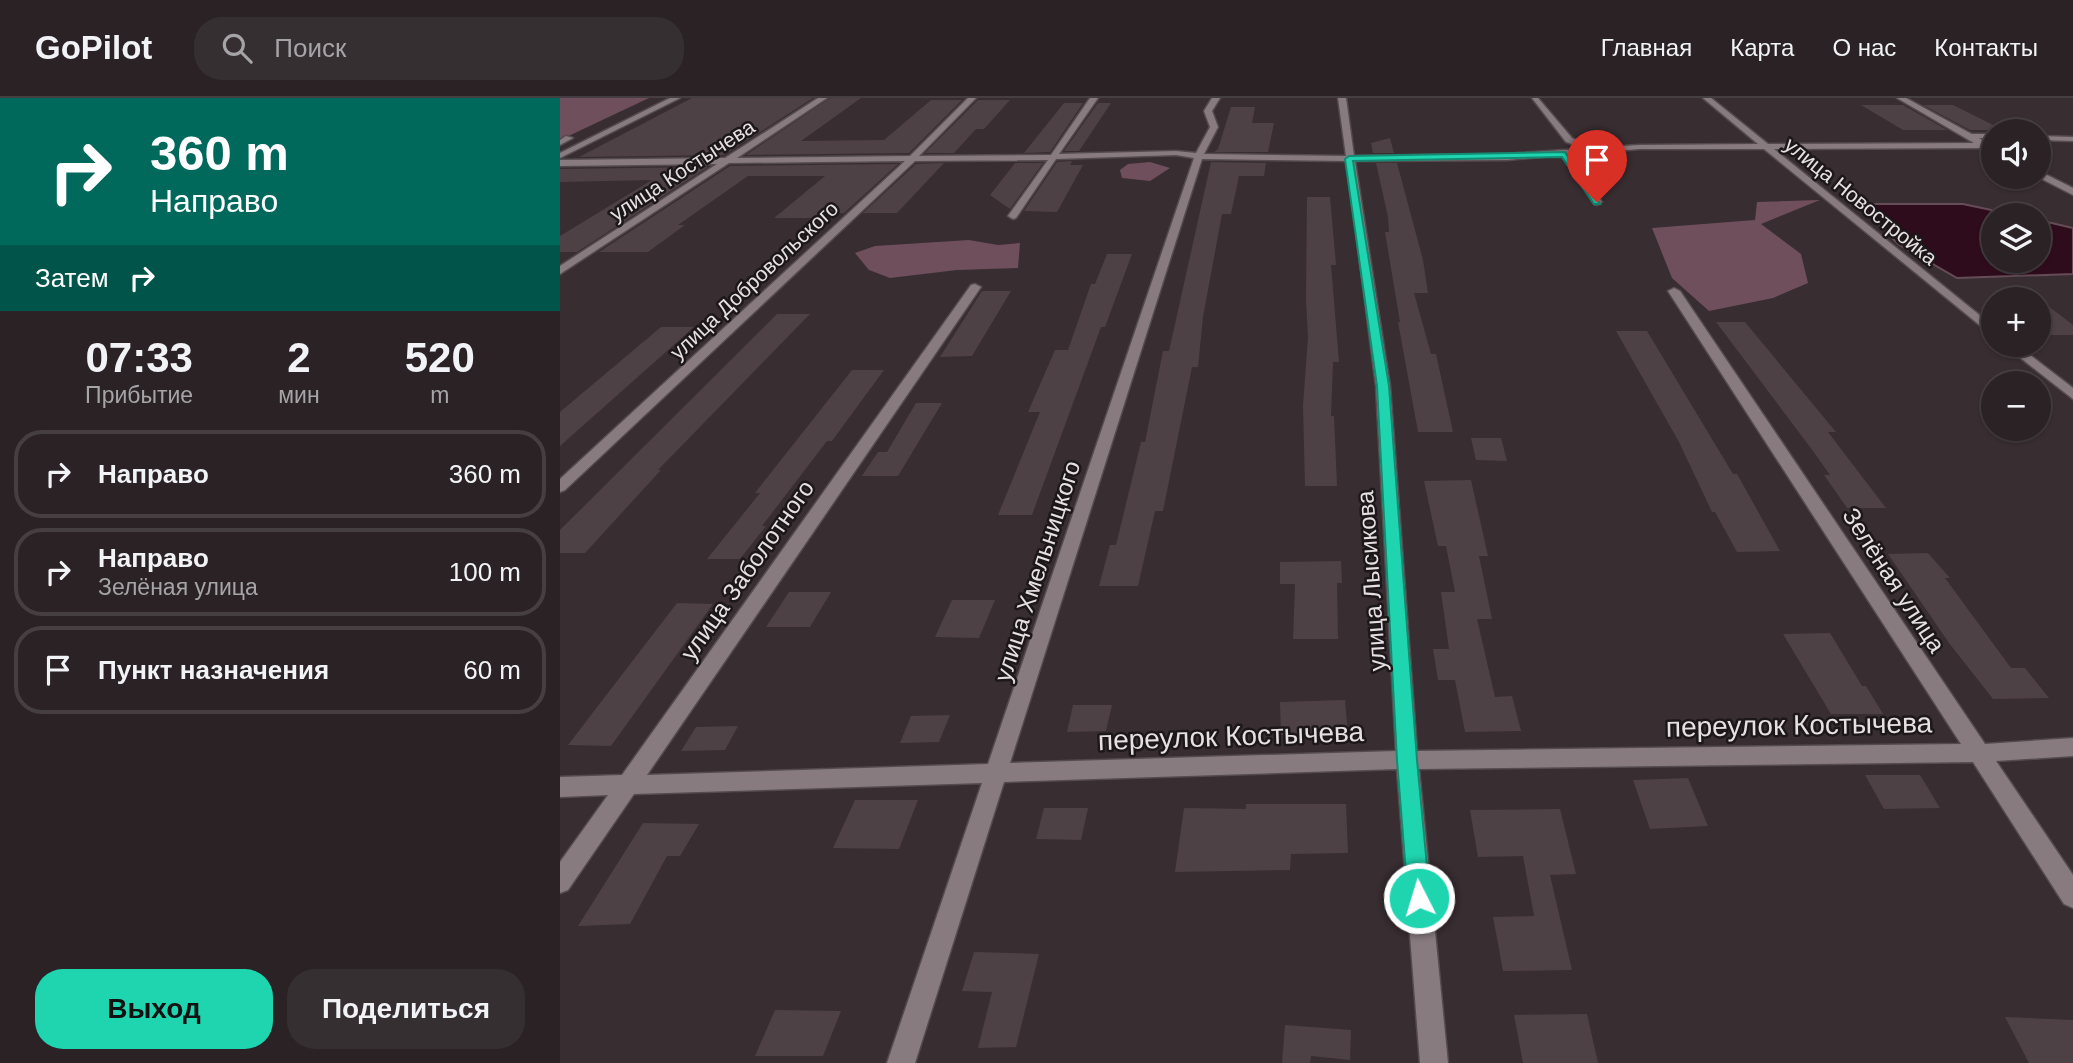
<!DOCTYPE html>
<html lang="ru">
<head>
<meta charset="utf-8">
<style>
	body { margin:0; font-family:Helvetica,sans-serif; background:#362f32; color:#f1f3f6; height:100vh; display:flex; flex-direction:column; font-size:26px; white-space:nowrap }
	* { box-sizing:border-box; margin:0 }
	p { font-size:23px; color:#a5a4a7 }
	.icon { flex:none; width:38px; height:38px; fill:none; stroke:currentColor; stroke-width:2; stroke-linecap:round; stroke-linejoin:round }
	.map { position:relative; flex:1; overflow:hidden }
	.details { display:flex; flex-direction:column; background:#2a2225; width:560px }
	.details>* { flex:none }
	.top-card { background:#00695c; color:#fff; overflow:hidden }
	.controls { position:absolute; left:1421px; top:21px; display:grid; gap:14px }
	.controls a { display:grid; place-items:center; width:70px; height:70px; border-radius:50%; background:#2a2225; box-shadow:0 2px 5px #0004,0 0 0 2px #463f42; font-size:35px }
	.pin { position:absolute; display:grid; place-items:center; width:60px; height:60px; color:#fff; margin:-72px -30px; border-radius:50% 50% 50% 0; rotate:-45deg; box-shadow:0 0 7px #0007 }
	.pin .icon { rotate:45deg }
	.me { position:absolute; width:77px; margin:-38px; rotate:355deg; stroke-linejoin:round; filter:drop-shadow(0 0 5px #0008) }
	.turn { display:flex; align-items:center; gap:24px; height:147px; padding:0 35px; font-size:32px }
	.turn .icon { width:91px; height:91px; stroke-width:2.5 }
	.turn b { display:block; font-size:49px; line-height:60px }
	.then { display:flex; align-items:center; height:66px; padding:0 35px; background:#0003; gap:14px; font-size:26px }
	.eta { display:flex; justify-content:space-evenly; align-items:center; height:119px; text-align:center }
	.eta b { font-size:42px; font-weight:700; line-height:49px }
	.button { display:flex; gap:14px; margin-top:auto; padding:14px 35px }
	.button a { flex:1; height:80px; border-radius:28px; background:#1fd5b0; color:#111; font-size:28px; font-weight:700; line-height:80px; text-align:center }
	.button a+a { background:#362f32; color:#f1f3f6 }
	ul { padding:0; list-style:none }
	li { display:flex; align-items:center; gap:21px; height:88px; margin:0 14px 10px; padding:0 21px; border:4px solid #463f42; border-radius:28px }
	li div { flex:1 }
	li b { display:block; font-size:26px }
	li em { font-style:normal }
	header { display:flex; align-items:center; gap:42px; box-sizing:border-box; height:98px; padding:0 35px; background:#2a2225; border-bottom:2px solid #463f42 }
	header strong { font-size:33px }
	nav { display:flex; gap:38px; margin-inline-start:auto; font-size:24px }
	.search { width:490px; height:63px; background:#362f32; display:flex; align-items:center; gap:18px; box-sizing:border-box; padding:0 24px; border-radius:28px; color:#a5a4a7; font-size:26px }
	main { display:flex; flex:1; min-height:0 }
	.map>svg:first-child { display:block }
	.green { fill:#704f5c }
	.water { fill:#2e0c1c; stroke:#664c57; stroke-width:2 }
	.building { fill:#4d4146 }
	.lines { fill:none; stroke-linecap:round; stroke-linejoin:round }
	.service-casing { stroke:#534b4d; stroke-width:3 }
	.minor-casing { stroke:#534b4d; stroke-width:3 }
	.service { fill:#887b80; fill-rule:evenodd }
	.minor { fill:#887b80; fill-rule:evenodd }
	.route { fill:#1fd5b0; stroke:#148a72; stroke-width:2 }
	.labels { text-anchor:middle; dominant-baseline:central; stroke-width:5; stroke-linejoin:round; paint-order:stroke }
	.far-street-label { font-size:21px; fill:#e7e0e2; stroke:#1c1719 }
	.street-label { font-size:24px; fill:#e7e0e2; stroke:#1c1719 }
	.near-street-label { font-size:28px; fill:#e7e0e2; stroke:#1c1719 }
</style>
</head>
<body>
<header>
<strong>GoPilot</strong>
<div class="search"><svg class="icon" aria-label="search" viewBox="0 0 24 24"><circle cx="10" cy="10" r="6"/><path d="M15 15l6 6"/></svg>Поиск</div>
<nav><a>Главная</a><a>Карта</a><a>О нас</a><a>Контакты</a></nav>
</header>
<main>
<section class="details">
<div class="top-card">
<div class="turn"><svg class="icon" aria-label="right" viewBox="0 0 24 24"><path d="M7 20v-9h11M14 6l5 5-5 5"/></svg><div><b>360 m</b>Направо</div></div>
<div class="then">Затем<svg class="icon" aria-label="right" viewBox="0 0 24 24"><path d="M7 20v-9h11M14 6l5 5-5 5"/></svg></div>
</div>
<div class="eta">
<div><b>07:33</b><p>Прибытие</p></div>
<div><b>2</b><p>мин</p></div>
<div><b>520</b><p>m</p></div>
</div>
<ul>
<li><svg class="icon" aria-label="right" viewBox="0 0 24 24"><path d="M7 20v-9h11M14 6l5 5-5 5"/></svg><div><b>Направо</b></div><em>360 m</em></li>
<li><svg class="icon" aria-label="right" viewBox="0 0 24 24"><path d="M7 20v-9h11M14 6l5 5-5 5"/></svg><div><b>Направо</b><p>Зелёная улица</p></div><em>100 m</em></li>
<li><svg class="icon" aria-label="arrive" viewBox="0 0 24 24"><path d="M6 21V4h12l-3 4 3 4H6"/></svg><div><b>Пункт назначения</b></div><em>60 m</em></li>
</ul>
<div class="button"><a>Выход</a><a>Поделиться</a></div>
</section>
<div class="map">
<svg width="1513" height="965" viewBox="0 0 1513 965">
	<rect width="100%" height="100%" fill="#382d31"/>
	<g class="green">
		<path d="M0,0h89l-89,42z"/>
		<path d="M590,64l20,6 -20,13 -28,-3 -2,-8 8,-6z"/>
		<path d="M1260,102l-59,24 40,30 7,29 -35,15 -64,13 -37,-33 -20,-50 103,-8 2,-18z"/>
		<path d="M409,142l29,5 22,-2 -2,25 -61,2 -67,8 -21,-8 -14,-17 20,-7z"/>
	</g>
	<path class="water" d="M1300,106h103l52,11h-22v46h46v-41l34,8v46l-116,4 -59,-34z"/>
	<g class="building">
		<path d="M132,0h121l-89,57 -145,2z"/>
		<path d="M270,0h31l-60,43 83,-1 47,-40h31l-53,53 -163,2z"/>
		<path d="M418,2h32l-26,29h-8l-22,24h-29z"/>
		<path d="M504,5h19l-33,49 -26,1z"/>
		<path d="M538,5h13l-32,48h-15z"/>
		<path d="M1301,7h42l44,25h-44z"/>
		<path d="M1363,7h30l50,25h-33z"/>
		<path d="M671,9h24l-3,16h22l-6,29h-54l4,-3z"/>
		<path d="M830,40l4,15h-21l-2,-10z"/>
		<path d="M512,63l-2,4h13l-26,47 -33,-1 33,-49z"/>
		<path d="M651,64l55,1 -2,13h-25l-8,38h-9l-19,103 -5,50h-6l-29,144h-8l-17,75h-39l11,-41h6l25,-103h4l18,-91h6z"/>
		<path d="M384,65l-47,50h-34l53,-49z"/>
		<path d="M455,65h28l-33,46 -20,-14z"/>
		<path d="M816,65h21l26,97 5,33h-14l17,61h5l17,78h-35l-20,-110h2l-15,-90h4l-1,-15z"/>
		<path d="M338,66l-54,49h-20l-6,5h-44l51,-42h-77l-70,49h7l-37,27h-49l131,-86z"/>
		<path d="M148,69l-131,85h-17v-16l92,-56 -92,2v-13z"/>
		<path d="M747,99h23l6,68h-5l8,97h-6l-2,54h3l3,70h-32l-2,-80 5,-69 -2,-37z"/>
		<path d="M547,156h25l-27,73h-4l-69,188h-34l42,-103h-12l27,-62h13l23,-66h4z"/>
		<path d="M422,193h29l-39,65 -32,1z"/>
		<path d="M1479,201l34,26v10h-34z"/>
		<path d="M217,216h33l-152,156h3l-76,83h-25v-23z"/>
		<path d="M1156,224h29l91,110h-8l58,76h-39l-23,-33h6l-17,-24z"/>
		<path d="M101,229h33l-134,119v-34z"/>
		<path d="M1056,233h31l86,143h4l43,77 -43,1 -22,-40h-3l-33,-70z"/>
		<path d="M292,272h32l-52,71h-5l-65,85h4l-26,33h-33l53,-66h-5z"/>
		<path d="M356,305h26l-44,73h-36l16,-24h9z"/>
		<path d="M911,340h30l6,23 -31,-1z"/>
		<path d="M911,382l17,76h-9l13,63h-15l18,78 17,-1 9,35 -56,1 -10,-52h-17l-5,-31h16l-8,-57h14l-9,-46h-8l-14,-65z"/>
		<path d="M1368,455l22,25h-5l66,90h14l24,30 -56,1 -44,-56 -61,-89z"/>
		<path d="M781,463l1,22h-5l1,56h-45l2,-55h-15v-22z"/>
		<path d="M229,494h42l-21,35h-44z"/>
		<path d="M392,502h43l-16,38 -44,-1z"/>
		<path d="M117,505l36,1 -102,142 -43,-1z"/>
		<path d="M1270,535l32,53h4l17,28h-52l-48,-80z"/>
		<path d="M785,602l3,34 -67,1 -1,-33z"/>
		<path d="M513,607h39l-6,26 -39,1z"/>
		<path d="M390,617l-11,27 -39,1 11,-27z"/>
		<path d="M178,628l-13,24 -44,1 15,-24z"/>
		<path d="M1305,677h55l20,33 -56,1z"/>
		<path d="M1128,680l20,48 -58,3 -17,-49z"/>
		<path d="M295,702h63l-19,49 -66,-1z"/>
		<path d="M686,706h100l2,49 -57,1 -1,16 -115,2 9,-64 62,1z"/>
		<path d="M484,710h44l-7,32 -45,-1z"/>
		<path d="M1000,711l16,65 -26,1 22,95 -69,1 -10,-54 41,-1 -11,-60 -45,1 -8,-47z"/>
		<path d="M83,725l56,1 -19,32h-13l-37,68 -52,2z"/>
		<path d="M414,854l65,2 -23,93 -38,1 14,-56 -30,-1z"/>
		<path d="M215,912l66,1 -18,45h-68z"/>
		<path d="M1027,916l11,49h-75l-9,-48z"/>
		<path d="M1445,919l68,3v43h-44z"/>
		<path d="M725,927l66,5 -1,30 -39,-4 -1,7h-28z"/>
	</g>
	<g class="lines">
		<defs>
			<g id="service">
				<path d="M972,0h6l34,40 22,10v4l-28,-10z"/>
				<path d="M1411,36h22v4h-25z"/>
				<path d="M6,38l7,2 -13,7v-5z"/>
				<path d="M1479,38l34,1v4l-34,-1z"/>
			</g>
			<g id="minor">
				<path d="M110,0h10l-120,60v-5z"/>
				<path d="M258,0h9l-90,60 173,-2 58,-58h8l-57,58 132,-1 39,-57h8l-39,56 117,-3 20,2 14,-26 -6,-16 8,-13h8l-8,13 6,16 -14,27 142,2 -8,-58h8l8,58 153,-2 132,-9 119,-1 -55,-46h8l57,46 206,-1 -77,-45h9l82,45 2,3 -4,2 -212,1 219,177v10l-229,-187h-125l-70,6 33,47 -5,3 -3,-1 -33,-49 -54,5 -152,1 35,225 27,365 544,-7 -293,-453 6,-3 6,3 305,453 88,-6v18l-77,5 77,114v33l-9,-4 -91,-142 -554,7 29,294h-28l-23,-294 -393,13 -89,281h-28l95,-280 -348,11 -66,96 -8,3v-31l48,-67 -48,2v-20l62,-2 349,-490 4,-1 6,3 -334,488 341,-11 206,-606 -18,-3 -120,4 -40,59 -3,1 -5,-3 40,-56 -133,1 -350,329 -5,2v-13l345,-318 -176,2 -169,111v-8l157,-102 -157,2v-6l165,-2zM642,61l145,2 29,225 20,365 -386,12z"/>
				<path d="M1479,73l34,17v7l-35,-18z"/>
				<path d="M1444,247h13l56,43v11z"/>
			</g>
		</defs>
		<use href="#service" class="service-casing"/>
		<use href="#minor" class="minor-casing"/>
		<use href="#service" class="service"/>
		<use href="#minor" class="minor"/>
	</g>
	<path class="route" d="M1005,54l35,52h-6l-32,-47 -209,4 36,225 28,374 13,138 -3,7 -8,3 -8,-3 -3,-7 -11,-138 -20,-374 -32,-227 4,-3z"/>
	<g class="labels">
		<g class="far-street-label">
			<text transform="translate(122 72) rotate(-33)">улица Костычева</text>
			<text transform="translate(1301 103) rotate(39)">улица Новостройка</text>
			<text transform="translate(194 182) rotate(-43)">улица Добровольского</text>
		</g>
		<g class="street-label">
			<text transform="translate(187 472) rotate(-55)">улица Заболотного</text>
			<text transform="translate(477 473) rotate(-72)">улица Хмельницкого</text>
			<text transform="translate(1334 482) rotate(57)">Зелёная улица</text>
			<text transform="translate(811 483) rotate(-94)">улица Лысикова</text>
		</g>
		<g class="near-street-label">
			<text transform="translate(1239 627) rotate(-1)">переулок Костычева</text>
			<text transform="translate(671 638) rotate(-2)">переулок Костычева</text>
		</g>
	</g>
</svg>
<div class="controls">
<a><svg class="icon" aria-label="sound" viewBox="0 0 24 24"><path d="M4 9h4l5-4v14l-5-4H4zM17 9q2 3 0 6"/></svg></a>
<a><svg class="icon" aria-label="layers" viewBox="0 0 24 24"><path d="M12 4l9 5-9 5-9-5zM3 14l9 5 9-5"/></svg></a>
<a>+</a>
<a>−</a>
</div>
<div class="pin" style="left:1037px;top:104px;background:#d93025"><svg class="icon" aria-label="arrive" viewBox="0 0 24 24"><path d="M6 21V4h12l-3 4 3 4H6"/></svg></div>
<svg class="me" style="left:859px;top:800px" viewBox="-20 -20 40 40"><circle r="17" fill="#1fd5b0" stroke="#fff" stroke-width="3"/><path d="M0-11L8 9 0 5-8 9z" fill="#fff"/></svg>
</div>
</main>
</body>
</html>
